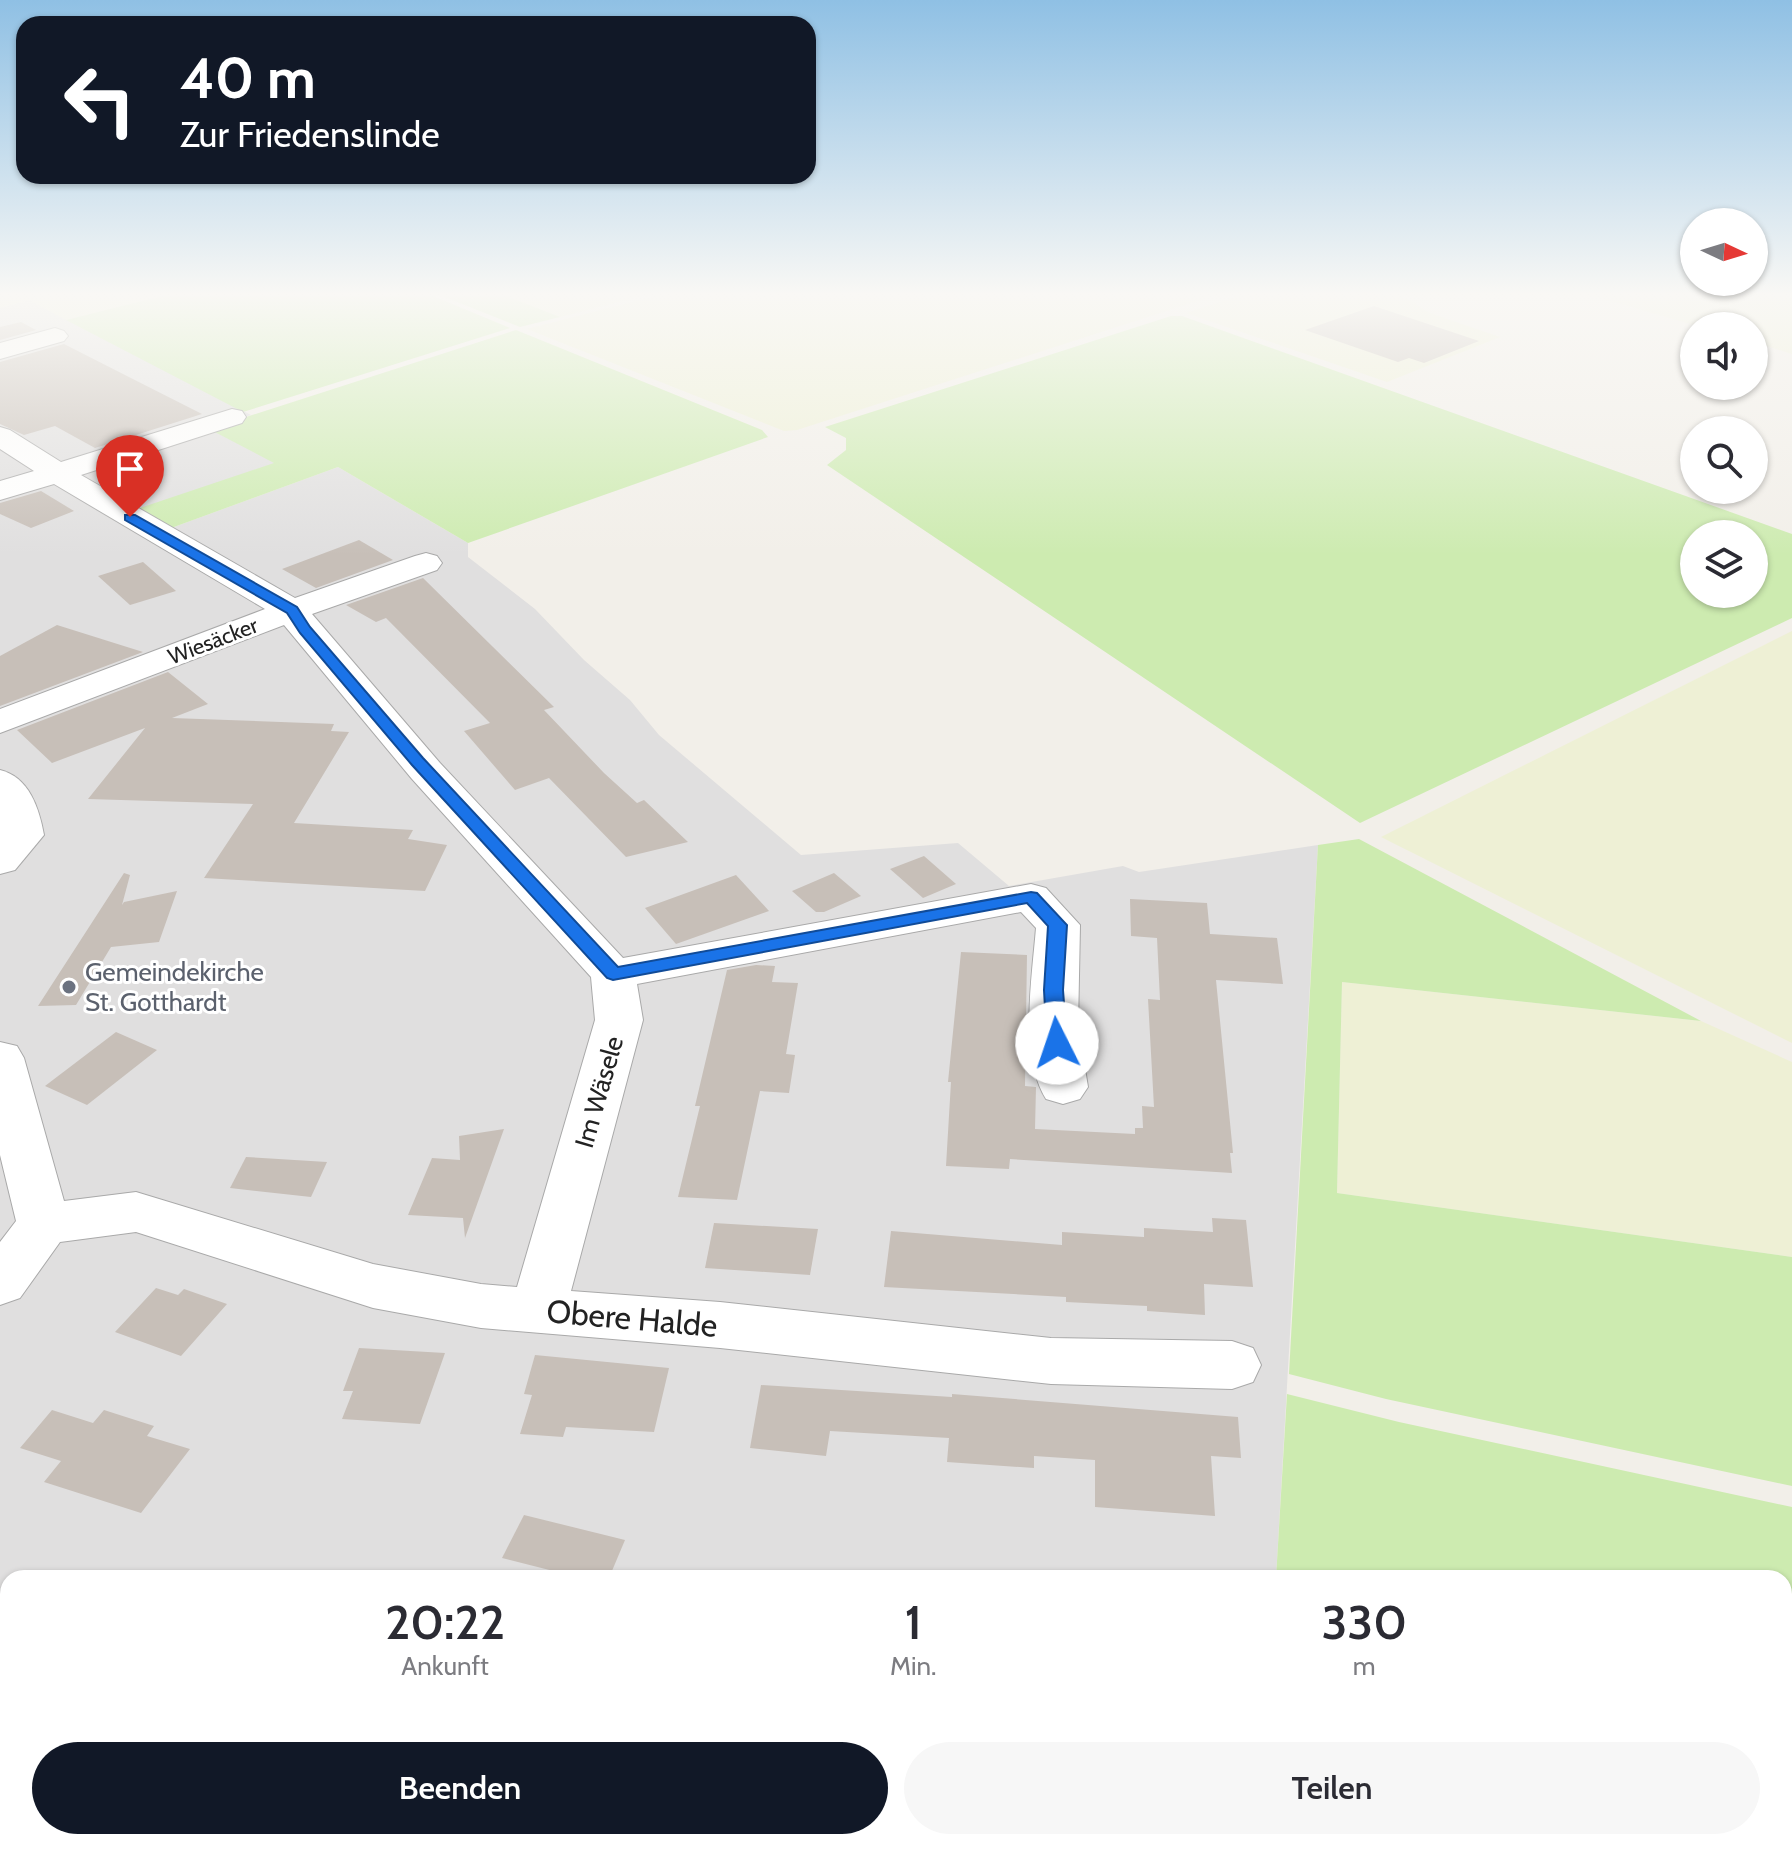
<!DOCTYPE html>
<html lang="de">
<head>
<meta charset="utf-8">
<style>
	body { margin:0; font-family:Cabin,sans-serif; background:#f7f7f7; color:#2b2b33; height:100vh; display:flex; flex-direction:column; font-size:30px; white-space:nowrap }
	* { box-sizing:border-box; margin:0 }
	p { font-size:26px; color:#7c7c81 }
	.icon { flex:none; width:44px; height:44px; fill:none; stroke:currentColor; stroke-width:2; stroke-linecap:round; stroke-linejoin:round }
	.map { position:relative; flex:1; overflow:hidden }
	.sheet { position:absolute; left:0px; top:1570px; width:1792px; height:280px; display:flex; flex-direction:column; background:#fff; border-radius:24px 24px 0 0; box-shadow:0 2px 6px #0004 }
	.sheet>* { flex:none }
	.hud { position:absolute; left:16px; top:16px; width:800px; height:168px; border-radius:24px; box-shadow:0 2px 6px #0004; background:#111827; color:#fff; overflow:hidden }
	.needle { width:52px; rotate:94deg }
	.controls { position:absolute; left:1680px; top:208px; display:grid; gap:16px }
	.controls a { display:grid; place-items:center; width:88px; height:88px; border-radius:50%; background:#fff; box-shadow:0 2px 6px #0004; font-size:40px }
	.pin { position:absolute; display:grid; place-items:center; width:68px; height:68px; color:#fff; margin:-82px -34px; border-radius:50% 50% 50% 0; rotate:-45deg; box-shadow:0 0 8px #0007 }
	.pin .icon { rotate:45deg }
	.me { position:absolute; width:88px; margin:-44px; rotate:356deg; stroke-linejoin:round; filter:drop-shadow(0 0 6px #0008) }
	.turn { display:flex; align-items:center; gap:28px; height:168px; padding:0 32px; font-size:36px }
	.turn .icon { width:104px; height:104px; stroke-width:2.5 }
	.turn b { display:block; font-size:56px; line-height:68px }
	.eta { display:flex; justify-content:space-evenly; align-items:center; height:136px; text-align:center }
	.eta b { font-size:48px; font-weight:600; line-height:56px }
	.cta { display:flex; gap:16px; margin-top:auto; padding:16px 32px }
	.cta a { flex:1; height:92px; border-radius:48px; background:#111827; color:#fff; font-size:32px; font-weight:600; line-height:92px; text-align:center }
	.cta a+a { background:#f7f7f7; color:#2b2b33 }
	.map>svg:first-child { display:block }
	.residential { fill:#e0dfdf }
	.farmland { fill:#eef0d5 }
	.grass { fill:#cdebb0; fill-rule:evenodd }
	.building { fill:#c7bfb8 }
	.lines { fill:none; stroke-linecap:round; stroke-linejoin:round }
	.minor-casing { stroke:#a9a9a9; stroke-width:2 }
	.minor { fill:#fff; fill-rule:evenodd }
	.route { fill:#1a73e8; stroke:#114b97; stroke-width:2 }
	.worship-dot { fill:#6b7280; stroke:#fff; stroke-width:3 }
	.labels { text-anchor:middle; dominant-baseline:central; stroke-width:6; stroke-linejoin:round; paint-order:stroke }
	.far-street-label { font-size:22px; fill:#222; stroke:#fff }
	.worship-label { font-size:26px; fill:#5b616d; stroke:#fff; text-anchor:start }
	.street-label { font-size:26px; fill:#222; stroke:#fff }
	.near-street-label { font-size:32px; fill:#222; stroke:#fff }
</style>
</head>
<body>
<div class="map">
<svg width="1792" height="1850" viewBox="0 0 1792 1850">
	<rect width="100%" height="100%" fill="#f2efe9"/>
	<g class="residential">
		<path d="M29,300l222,115 -40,13 64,35 -112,68 175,-64 130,76v14l67,52 49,51 46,40 29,35 142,120 157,-12 51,43 114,-20 16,6 179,-27 -42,733h-1268v148l-8,-4v-1414z"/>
		<path d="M1784,1715l8,1v134h-1557l-14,-8h1563z"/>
	</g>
	<g class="farmland">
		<path d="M0,296h162l-96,24 -37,-20 -29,8z"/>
		<path d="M506,296h136l-82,21z"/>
		<path d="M655,296h558l-416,134 -13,1 -257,-102z"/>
		<path d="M1238,296h164l28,17 70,24 -113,45 -201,-69z"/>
		<path d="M1594,296h188l10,3v55l-38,-12v-16h-57z"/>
		<path d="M1792,631v412l-411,-206z"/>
		<path d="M1342,982l359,39 91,41v195l-455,-64z"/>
	</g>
	<g class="grass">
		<path d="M162,296h271l77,32 -267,84 -177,-92z"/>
		<path d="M442,296h64l54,21 -40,10z"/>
		<path d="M1171,316h11l610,218v84l-432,205 -533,-358 19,-15v-12l-21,-11zM1754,534v60h-60v-60z"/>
		<path d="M516,330l246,100 6,7 -300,106 -130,-76 -175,64 -29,-21 140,-47 -65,-34z"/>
		<path d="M1359,839l342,182 -359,-39 -5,211 455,64v229l-406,-87 -97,-25 29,-529z"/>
		<path d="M1287,1394l112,28 393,85v209l-8,-1v-137h-508z"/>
	</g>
	<g class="building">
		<path d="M1374,306l105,35 -55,22 -15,-5 -11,4 -93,-32z"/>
		<path d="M21,322l15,8 -36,10v-13z"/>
		<path d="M64,344l61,31 77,39 -107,34 -40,-22 -31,9 -24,-11v-62z"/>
		<path d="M41,491l33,20 -43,17 -31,-14v-11z"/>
		<path d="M359,540l34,20 -77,28 -34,-19z"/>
		<path d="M143,562l33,29 -46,14 -32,-29z"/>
		<path d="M423,578l131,129 -10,3 60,63 33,30 7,-3 44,42 -62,15 -77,-79 -34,12 -51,-59 26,-8 -104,-105 -10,4 -30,-17z"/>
		<path d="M57,625l86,27 -143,54v-50z"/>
		<path d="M168,672l40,32 -36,14 162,6 -3,7 18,1 -55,91 119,7 -5,9 39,6 -22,46 -221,-13 49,-74 -165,-5 57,-71 -93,35 -35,-33z"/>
		<path d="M924,856l32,28 -33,14 -33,-29z"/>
		<path d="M124,873l6,2 -8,30 2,-3 53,-11 -18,51 -48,5 -35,58 -38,1z"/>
		<path d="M834,873l27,23 -37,16h-8l-24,-21z"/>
		<path d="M736,875l33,36 -93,33 -31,-36z"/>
		<path d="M1130,899l77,4 3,31 67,4 6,46 -67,-4 17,173h-3l2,20 -222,-14 -1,10 -63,-3 5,-84h-3l13,-130 66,3 -2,131 11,1 -1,42 100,5v-6h8l-1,-22 12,1 -6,-108 12,1 -3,-62 -26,-2z"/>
		<path d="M756,965l19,1 -3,16 26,1 -12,71 9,1 -6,38 -29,-2 -23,109 -59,-3 22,-91h-5l32,-136z"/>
		<path d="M116,1032l41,18 -70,55 -42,-19z"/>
		<path d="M504,1129l-39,109 -2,-20 -55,-3 24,-57 28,2 -1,-24z"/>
		<path d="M246,1157l81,5 -16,35 -81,-9z"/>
		<path d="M1212,1218l34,2 7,67 -49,-3 1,31 -58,-4v-5l-81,-4v-5l-182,-10 7,-56 171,14v-13l82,5v-9l69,4z"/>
		<path d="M714,1223l104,6 -8,46 -105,-7z"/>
		<path d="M156,1288l22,7 6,-6 43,15 -46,52 -66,-24z"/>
		<path d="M359,1348l86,5 -25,71 -78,-5 11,-28h-10z"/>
		<path d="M535,1355l134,13 -15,64 -88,-5 -3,10 -43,-3 12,-39 -8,-1z"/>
		<path d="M761,1385l191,12v-3l286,23 3,41 -30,-2 4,60 -120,-9v-47l-61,-4v12l-87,-6 2,-24 -119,-7 -4,25 -76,-8z"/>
		<path d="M52,1410l41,13 11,-13 50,16 -7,10 43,13 -49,64 -97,-31 17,-21 -41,-13z"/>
		<path d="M524,1515l101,25 -16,38h-28l-79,-20z"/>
	</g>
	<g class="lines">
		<defs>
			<g id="minor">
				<path d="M55,328l9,3 4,5 -4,5 -64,18v-16z"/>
				<path d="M232,409l10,2 4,6 -4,6 -161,52 214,123 120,-42 11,-3 11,3 5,7 -5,7 -125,44 128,149 183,195 408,-74 15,4 34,37 -2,102 10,60 -8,12 -17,5 -17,-5c-27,-43 -14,-122 -10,-171l-15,-16 -384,72 6,36 -72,271 149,11 331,36 181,3 21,7 8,17 -8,17 -21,7 -181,-5 -331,-36 -239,-20 -108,-20 -237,-76 -76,10 -40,56 -20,7v-63l16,-21 -16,-66v-113l17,4 7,12 40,143 72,-9 237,72 108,20 36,3 78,-267 -4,-43 -179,-198 -128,-154 -284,108v-24l265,-100 -211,-125 -54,16v-19l34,-10 -34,-22v-22l10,3 51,32z"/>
				<path d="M0,770c29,7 39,38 44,65l-29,35 -15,4z"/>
				<path d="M0,1740l8,3v72l-8,-4z"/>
				<path d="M75,1842h83l4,8h-83z"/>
				<path d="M515,1842h106l4,8h-114z"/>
				<path d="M933,1842h87l-4,8h-87z"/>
			</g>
		</defs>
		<use href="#minor" class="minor-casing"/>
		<use href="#minor" class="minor"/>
	</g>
	<linearGradient id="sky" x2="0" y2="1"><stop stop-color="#8fc0e4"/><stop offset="0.53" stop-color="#f9f8f5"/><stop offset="1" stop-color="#f9f8f5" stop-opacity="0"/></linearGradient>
	<rect width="1792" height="555" fill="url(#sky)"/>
	<path class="route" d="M125,515h10l162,92 13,20 113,131 195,209 413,-75 6,1 30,32 -4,65 4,53 -10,7 -10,-7 -3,-53 4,-64 -21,-23 -414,77 -6,-2 -195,-213 -112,-132 -13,-20 -162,-93z"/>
	<circle class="worship-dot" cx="69" cy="987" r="8"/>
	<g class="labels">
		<g class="far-street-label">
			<text transform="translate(213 641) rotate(-21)">Wiesäcker</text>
		</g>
		<g class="worship-label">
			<text x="85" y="972">Gemeindekirche<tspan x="85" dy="30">St. Gotthardt</tspan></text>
		</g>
		<g class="street-label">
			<text transform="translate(599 1092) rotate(-74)">Im Wäsele</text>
		</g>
		<g class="near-street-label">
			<text transform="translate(632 1318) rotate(5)">Obere Halde</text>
		</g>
	</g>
</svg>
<div class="controls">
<a><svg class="needle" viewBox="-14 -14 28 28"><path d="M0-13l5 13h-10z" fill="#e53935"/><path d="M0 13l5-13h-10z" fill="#7c7c81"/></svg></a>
<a><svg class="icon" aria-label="sound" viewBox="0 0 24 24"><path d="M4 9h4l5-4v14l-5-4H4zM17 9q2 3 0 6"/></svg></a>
<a><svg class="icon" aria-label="search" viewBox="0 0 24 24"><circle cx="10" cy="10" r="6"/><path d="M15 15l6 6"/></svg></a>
<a><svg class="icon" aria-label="layers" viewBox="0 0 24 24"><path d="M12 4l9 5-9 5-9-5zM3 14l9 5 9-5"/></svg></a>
</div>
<div class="pin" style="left:130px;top:517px;background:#d93025"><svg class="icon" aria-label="arrive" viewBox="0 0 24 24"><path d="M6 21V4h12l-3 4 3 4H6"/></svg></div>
<svg class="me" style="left:1057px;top:1043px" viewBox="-20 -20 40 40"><circle r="19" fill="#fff"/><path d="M0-13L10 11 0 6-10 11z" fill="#1a73e8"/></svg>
<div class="hud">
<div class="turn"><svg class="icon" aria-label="left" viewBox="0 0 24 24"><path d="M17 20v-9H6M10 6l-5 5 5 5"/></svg><div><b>40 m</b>Zur Friedenslinde</div></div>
</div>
<section class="sheet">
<div class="eta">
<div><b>20:22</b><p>Ankunft</p></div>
<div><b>1</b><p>Min.</p></div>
<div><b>330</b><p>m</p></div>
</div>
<div class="cta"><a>Beenden</a><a>Teilen</a></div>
</section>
</div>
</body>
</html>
